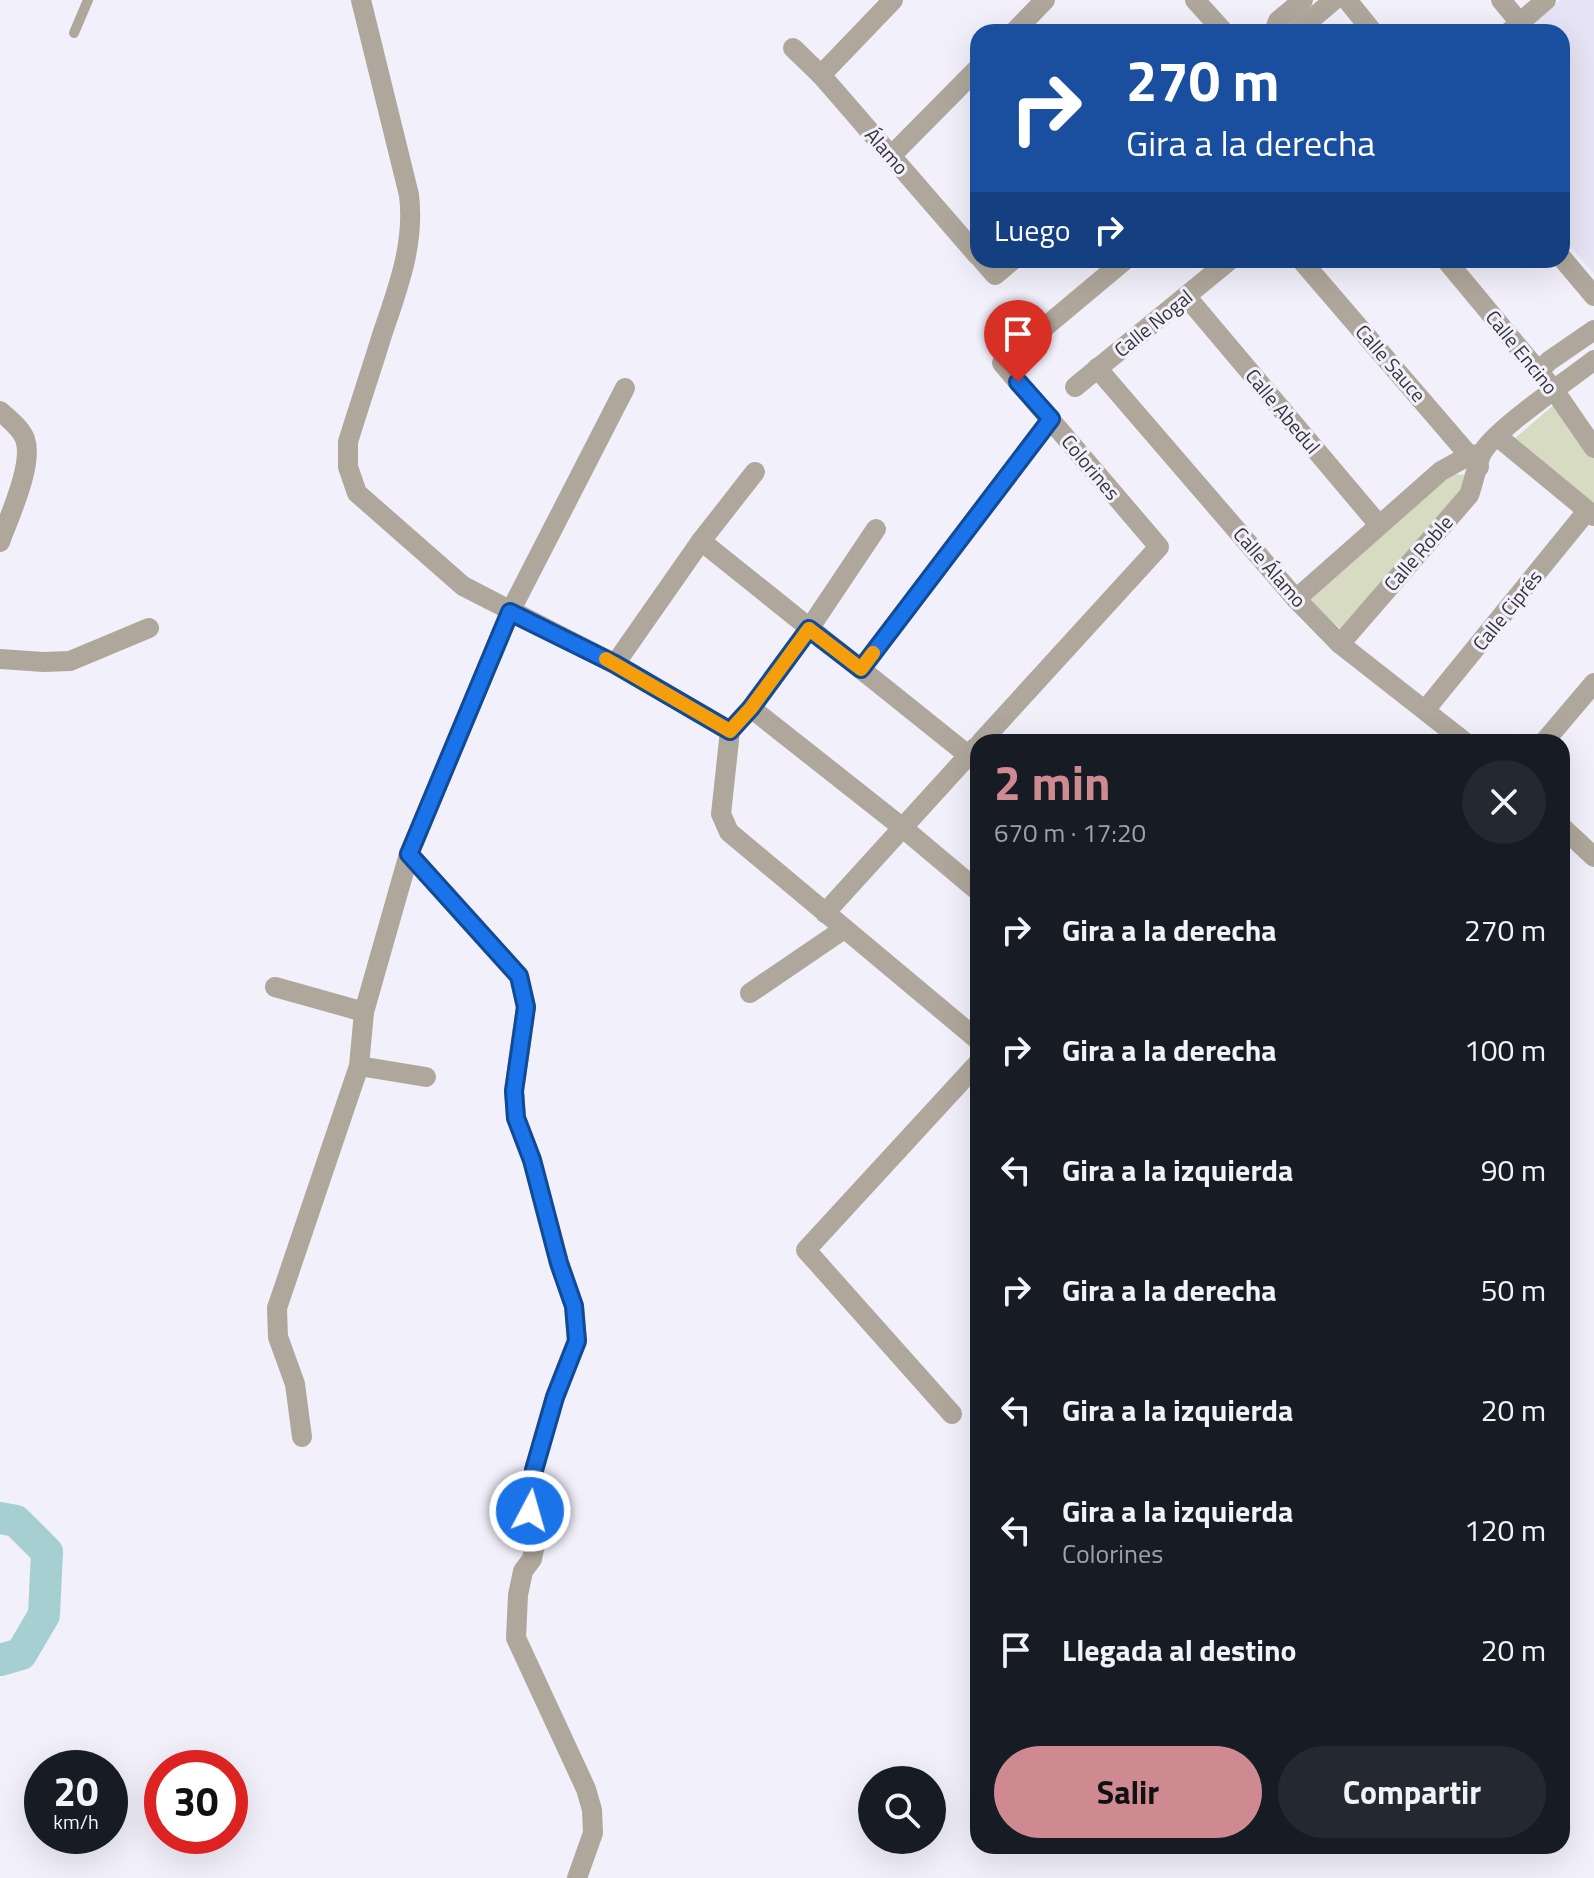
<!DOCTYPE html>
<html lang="es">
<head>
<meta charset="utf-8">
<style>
	body { margin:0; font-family:"Titillium Web",sans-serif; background:#242831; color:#f1f3f6; height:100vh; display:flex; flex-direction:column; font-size:30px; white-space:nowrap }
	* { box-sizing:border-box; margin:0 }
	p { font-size:26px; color:#9ea1a6 }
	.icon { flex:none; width:44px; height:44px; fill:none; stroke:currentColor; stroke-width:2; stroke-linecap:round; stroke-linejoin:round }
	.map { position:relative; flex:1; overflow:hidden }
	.side { position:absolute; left:970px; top:734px; width:600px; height:1120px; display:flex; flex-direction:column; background:#171b24; border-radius:24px; box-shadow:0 8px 32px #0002 }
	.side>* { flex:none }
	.hud { position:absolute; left:970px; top:24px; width:600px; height:244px; border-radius:24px; box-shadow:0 8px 32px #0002; background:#1a4fa0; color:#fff; overflow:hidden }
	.controls { position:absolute; left:858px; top:1766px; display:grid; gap:16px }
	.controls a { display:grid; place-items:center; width:88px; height:88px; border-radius:50%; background:#171b24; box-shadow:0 8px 32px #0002; font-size:40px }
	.speed { position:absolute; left:24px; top:1750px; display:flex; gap:16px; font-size:40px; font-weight:700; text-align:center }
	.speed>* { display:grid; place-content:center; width:104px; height:104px; border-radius:50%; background:#171b24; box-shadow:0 8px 32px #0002; line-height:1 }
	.speed small { font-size:20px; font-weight:400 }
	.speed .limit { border:12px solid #d22; background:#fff; color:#111 }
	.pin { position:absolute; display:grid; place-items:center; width:68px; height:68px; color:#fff; margin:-82px -34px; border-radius:50% 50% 50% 0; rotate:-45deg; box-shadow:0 0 8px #0007 }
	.pin .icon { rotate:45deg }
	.me { position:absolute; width:88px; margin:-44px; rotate:6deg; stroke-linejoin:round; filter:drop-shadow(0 0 6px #0008) }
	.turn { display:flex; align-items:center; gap:28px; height:168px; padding:0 24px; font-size:36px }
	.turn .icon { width:104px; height:104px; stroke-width:2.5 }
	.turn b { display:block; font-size:56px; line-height:68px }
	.then { display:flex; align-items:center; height:76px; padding:0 24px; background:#0003; gap:16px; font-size:30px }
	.round { display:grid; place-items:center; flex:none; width:84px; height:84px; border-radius:42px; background:#242831 }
	.head { display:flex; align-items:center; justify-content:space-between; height:136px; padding:0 24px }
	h1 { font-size:48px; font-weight:700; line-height:60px; color:#ce8991 }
	.button { display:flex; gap:16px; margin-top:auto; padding:16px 24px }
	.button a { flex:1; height:92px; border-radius:48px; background:#ce8991; color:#111; font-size:32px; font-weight:700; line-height:92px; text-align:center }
	.button a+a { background:#242831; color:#f1f3f6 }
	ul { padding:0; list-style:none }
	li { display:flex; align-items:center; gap:24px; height:120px; padding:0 24px }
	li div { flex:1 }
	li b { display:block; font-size:30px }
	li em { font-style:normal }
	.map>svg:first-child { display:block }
	.built { fill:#e7e4f5 }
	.green { fill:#d6dbc2 }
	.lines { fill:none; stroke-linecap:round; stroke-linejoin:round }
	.river { stroke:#a5cfd1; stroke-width:32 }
	.lane { stroke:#afa79b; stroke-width:10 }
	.street { stroke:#afa79b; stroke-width:20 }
	.route-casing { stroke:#114b97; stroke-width:20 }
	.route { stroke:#1a73e8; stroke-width:14 }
	.slow { stroke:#f59e0b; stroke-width:14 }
	.labels { text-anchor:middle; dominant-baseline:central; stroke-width:6; stroke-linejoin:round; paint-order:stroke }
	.street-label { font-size:20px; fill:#353539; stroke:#f2f0fb }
</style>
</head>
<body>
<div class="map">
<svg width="1594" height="1878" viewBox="0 0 1594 1878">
	<rect width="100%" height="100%" fill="#f2f0fb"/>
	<path class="built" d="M1560,0h34v274l-32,-37v-205h-40z"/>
	<g class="green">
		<path d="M1557,402l37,53v57l-80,-73z"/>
		<path d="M1453,474l16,1 -5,18 -120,139 -38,-35z"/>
	</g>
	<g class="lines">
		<path class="river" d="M0,1518l16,3 31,31 -3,63 -23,39 -21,6"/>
		<path class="lane" d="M74,33l14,-33"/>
		<g class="street">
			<path d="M361,0l48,195c6,49 -11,93 -27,140 -11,36 -23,71 -34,107v25l9,26 106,93 152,78 115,67"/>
			<path d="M1195,0l29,32"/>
			<path d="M1347,0l26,32"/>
			<path d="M1501,0l19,23"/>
			<path d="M1014,32l31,-32"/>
			<path d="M1274,32l4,-11 25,-21"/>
			<path d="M1296,32l38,-32"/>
			<path d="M1509,32l37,-32"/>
			<path d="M793,48l28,27 157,181"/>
			<path d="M821,75l72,-75"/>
			<path d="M891,156l87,-88"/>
			<path d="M1562,258l32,38"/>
			<path d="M982,260l13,15 18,-15"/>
			<path d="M1301,260l178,207"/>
			<path d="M1446,260l108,130 40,58"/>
			<path d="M1186,296l193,229"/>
			<path d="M1097,368l199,231 44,45 125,98"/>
			<path d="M1539,371l10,-10 45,-31"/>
			<path d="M1075,387l155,-127"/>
			<path d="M0,411c9,8 21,17 25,28 9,25 -16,78 -25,103"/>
			<path d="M1497,436l97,80"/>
			<path d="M876,529l-67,100 -58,79 -21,23 -9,83 8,18 249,208"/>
			<path d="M701,541l277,222"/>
			<path d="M1296,599l145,-128 29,-16 11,-1"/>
			<path d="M1340,644l129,-149c4,-10 9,-35 13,-42 13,-24 87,-73 112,-93"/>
			<path d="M0,659l44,3 26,-1 79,-33"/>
			<path d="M615,664l86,-123 54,-69"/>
			<path d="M861,669l190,-250"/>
			<path d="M751,708l152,120 75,63"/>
			<path d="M1426,709l161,-198"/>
			<path d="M981,742l178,-195 -157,-184 123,-103"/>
			<path d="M1544,742l50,-59"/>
			<path d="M1562,827l32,30"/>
			<path d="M409,854l110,122 7,31 -12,84 2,27 16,42 27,103 15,43 3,35 -22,56 -21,73 -4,41 7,23 -5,25 -9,12 -5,24 -2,43 70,151 6,21 1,23 -16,45"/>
			<path d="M825,913l151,-166"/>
			<path d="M275,987l89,25"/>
			<path d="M750,993l94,-64"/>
			<path d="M359,1066l67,11"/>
			<path d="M952,1414l-146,-164 172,-187"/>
			<path d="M302,1437l-7,-53 -17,-47 -1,-29 82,-242 5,-54 45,-158 101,-242 115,-224"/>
		</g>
	</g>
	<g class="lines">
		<defs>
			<path id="route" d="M530,1511l4,-41 21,-73 22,-56 -3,-35 -15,-43 -27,-103 -16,-42 -2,-27 12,-84 -7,-31 -110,-122 101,-242 105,52 115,67 21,-23 58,-79 52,40 190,-250 -33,-37"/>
		</defs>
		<use href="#route" class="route-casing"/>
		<use href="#route" class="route"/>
		<path class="slow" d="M606,659l124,72 21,-23 58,-79 52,40 12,-16"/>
	</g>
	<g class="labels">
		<g class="street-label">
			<text transform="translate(887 151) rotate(49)">Álamo</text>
			<text transform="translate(1153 323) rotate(-39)">Calle Nogal</text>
			<text transform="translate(1522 352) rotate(51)">Calle Encino</text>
			<text transform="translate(1391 363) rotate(49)">Calle Sauce</text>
			<text transform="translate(1283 411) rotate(50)">Calle Abedul</text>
			<text transform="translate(1091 467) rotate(50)">Colorines</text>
			<text transform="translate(1418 553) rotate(-49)">Calle Roble</text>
			<text transform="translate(1270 567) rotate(49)">Calle Álamo</text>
			<text transform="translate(1507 610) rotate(-51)">Calle Ciprés</text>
		</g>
	</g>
</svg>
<div class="controls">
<a><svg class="icon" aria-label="search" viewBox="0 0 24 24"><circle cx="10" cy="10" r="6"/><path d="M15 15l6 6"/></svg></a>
</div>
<div class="speed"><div>20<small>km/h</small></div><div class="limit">30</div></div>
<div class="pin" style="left:1018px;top:382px;background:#d93025"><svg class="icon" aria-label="arrive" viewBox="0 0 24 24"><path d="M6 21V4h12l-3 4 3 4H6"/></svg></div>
<svg class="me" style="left:530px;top:1511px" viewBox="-20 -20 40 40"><circle r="17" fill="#1a73e8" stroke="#fff" stroke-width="3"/><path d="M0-11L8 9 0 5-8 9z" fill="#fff"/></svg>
<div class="hud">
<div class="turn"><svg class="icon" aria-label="right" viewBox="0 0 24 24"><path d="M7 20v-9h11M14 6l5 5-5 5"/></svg><div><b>270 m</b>Gira a la derecha</div></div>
<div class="then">Luego<svg class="icon" aria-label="right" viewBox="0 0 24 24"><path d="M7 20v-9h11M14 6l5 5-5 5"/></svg></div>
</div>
<section class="side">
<div class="head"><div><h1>2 min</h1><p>670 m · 17:20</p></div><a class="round"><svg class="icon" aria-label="close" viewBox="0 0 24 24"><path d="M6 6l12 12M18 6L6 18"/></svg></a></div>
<ul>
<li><svg class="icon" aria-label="right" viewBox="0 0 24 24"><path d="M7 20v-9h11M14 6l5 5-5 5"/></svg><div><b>Gira a la derecha</b></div><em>270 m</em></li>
<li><svg class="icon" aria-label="right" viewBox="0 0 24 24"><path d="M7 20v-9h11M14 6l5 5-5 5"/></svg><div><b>Gira a la derecha</b></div><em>100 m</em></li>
<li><svg class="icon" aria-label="left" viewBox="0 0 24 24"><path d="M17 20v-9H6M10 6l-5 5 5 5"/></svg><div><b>Gira a la izquierda</b></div><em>90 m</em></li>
<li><svg class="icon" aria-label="right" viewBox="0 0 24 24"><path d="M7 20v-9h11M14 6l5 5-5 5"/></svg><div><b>Gira a la derecha</b></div><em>50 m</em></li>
<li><svg class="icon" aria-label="left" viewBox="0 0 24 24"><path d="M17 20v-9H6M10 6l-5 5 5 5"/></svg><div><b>Gira a la izquierda</b></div><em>20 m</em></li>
<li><svg class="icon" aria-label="left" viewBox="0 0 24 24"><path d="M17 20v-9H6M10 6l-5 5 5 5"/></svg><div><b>Gira a la izquierda</b><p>Colorines</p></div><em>120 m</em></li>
<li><svg class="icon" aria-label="arrive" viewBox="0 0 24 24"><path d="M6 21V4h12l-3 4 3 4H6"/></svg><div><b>Llegada al destino</b></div><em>20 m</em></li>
</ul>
<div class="button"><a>Salir</a><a>Compartir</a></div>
</section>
</div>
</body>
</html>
